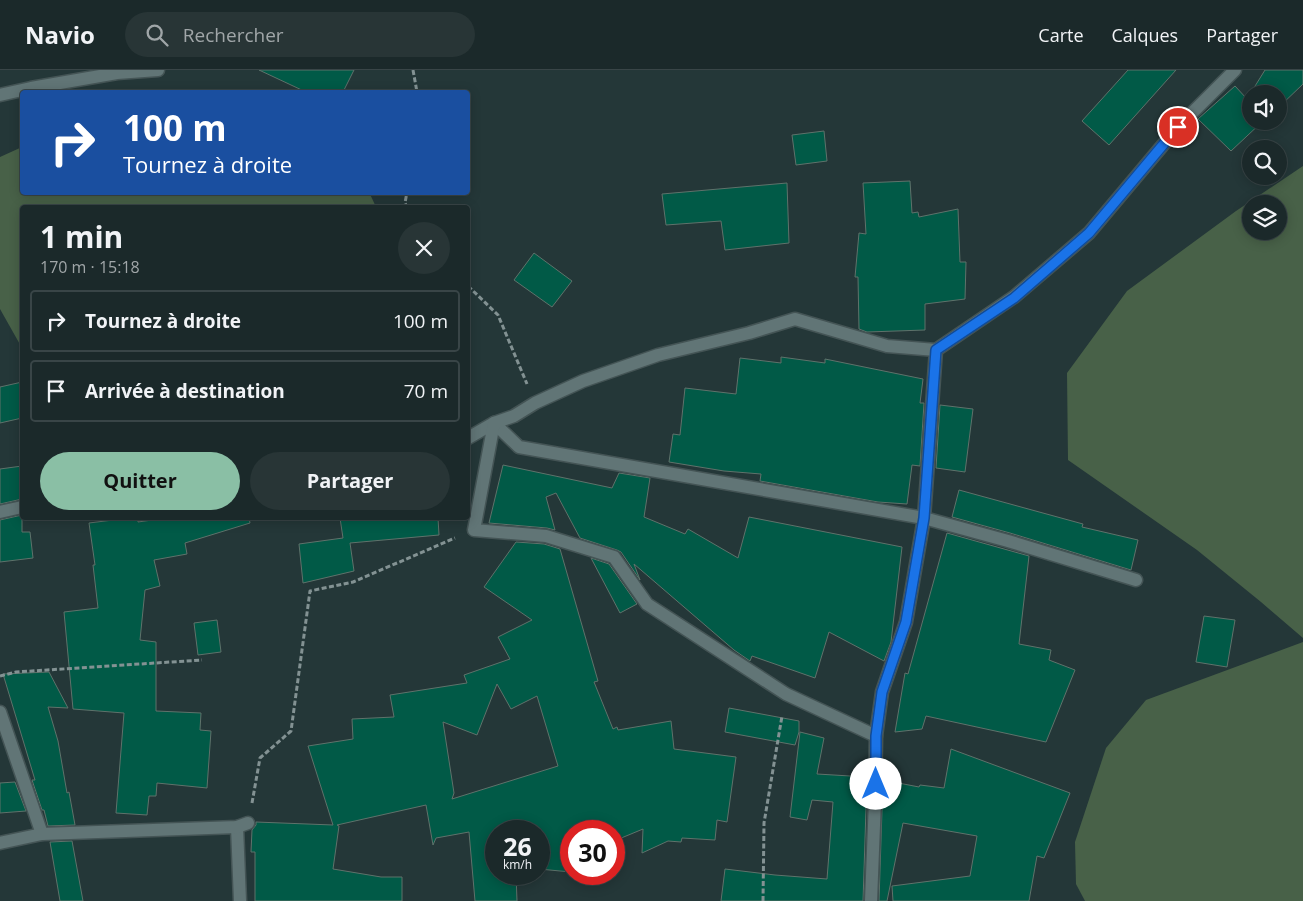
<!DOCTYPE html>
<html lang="fr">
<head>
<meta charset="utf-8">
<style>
	body { margin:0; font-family:"Open Sans",sans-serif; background:#283536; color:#f1f3f6; height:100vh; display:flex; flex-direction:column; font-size:19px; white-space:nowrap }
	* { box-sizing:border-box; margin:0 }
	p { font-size:16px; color:#a0a6a8 }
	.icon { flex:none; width:28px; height:28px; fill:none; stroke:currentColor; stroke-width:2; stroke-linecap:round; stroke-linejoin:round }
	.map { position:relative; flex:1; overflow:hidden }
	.details { position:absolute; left:20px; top:135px; width:450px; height:315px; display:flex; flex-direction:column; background:#1b292a; border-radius:5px; box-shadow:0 2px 12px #0003,0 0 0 1px #394547 }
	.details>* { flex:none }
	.banner { position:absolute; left:20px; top:20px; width:450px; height:105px; border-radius:5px; box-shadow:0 2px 12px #0003,0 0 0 1px #394547; background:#1a4fa0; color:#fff; overflow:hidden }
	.buttons { position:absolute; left:1242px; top:15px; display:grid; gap:10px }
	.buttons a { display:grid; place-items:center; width:45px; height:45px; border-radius:50%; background:#1b292a; box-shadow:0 2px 12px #0003,0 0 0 1px #394547; font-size:25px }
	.speed { position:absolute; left:485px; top:750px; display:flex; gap:10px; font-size:25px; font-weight:700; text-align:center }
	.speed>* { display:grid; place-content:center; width:65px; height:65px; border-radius:50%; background:#1b292a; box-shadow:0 2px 12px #0003,0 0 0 1px #394547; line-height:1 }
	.speed small { font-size:12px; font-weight:400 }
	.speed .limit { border:8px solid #d22; background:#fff; color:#111 }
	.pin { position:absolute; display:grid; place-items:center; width:42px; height:42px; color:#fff; margin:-21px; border:2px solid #fff; border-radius:50%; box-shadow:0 1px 5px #0007 }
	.me { position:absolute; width:55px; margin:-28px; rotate:0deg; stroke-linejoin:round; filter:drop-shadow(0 0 4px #0008) }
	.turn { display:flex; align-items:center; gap:18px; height:105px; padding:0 20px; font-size:22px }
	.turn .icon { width:65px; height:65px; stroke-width:2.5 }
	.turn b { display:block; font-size:35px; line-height:42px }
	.round { display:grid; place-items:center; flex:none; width:52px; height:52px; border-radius:26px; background:#283536 }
	.summary { display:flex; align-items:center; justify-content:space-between; height:85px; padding:0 20px }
	h1 { font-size:30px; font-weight:700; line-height:38px }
	.cta { display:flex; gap:10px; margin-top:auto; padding:10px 20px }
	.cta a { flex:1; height:58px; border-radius:30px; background:#8abfa5; color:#111; font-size:20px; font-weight:700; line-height:58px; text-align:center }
	.cta a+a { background:#283536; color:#f1f3f6 }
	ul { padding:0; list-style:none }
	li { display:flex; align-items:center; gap:15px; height:62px; margin:0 10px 8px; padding:0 10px; border:2px solid #394547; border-radius:5px }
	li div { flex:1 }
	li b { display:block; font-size:19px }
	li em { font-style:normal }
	header { display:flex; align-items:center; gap:30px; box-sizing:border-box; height:70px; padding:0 25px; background:#1b292a; border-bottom:1px solid #394547 }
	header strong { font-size:24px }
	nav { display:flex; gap:28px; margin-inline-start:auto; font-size:18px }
	.search { width:350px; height:45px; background:#283536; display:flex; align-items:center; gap:12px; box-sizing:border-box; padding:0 18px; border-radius:28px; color:#a0a6a8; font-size:19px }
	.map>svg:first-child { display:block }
	.green { fill:#486148; fill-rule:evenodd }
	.building { fill:#015a47; stroke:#5f726b; fill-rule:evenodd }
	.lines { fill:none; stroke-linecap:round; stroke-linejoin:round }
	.minor-casing { stroke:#445455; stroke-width:15 }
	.path { stroke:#839293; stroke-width:3; stroke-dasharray:5 2.5; stroke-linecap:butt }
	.minor { stroke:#617576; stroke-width:12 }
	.route-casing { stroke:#114b97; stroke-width:12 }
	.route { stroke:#1a73e8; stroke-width:9 }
</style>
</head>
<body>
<header>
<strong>Navio</strong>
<div class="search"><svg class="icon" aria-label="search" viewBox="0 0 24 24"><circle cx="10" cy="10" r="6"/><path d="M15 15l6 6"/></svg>Rechercher</div>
<nav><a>Carte</a><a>Calques</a><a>Partager</a></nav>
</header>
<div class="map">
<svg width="1303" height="831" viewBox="0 0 1303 831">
	<rect width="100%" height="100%" fill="#243738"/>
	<g class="green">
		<path d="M22,77v45h347l7,15 -354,1v140l-22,-39v-152z"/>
		<path d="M1303,96v472l-42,-36 -64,-52 -129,-90 -1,-87 60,-82 109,-80zM1251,134h28v27h-28z"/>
		<path d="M1303,572v259h-218l-9,-17 -1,-42 31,-94 40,-48z"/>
	</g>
	<g class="building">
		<path d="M259,0h95l-11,22h-37z"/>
		<path d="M1128,0h48l-67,75 -27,-24z"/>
		<path d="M1265,0h38v14l-24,23v-13h-28v27h12l-32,30 -33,-32 37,-33 12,13z"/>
		<path d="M824,61l3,30 -31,4 -4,-30z"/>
		<path d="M910,111l2,32 6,-1 1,5 39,-8 2,53h6l-1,37 -40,5v26l-58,2 -8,-3 -1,-52h-3l4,-44 7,1 -3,-51z"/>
		<path d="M787,113l2,60 -64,7 -4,-29 -55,4 -4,-31z"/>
		<path d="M534,183l38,28 -20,26 -38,-27z"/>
		<path d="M781,287l44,6v-4l98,20 -3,24h4l-4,63 -8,-1 -5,39 -29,-2 -118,-21 1,-7 -37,-3 -55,-9 4,-28 7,1 5,-47 51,6 4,-36 41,5z"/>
		<path d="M22,312v36l-22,5v-36z"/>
		<path d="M940,335l33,4 -8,63 -29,-4z"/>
		<path d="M503,395l109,23 7,-15 31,5 -6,39 41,17 3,-5 50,29 11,-41 153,30 -11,95 -7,19 -55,-29 -14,46 -63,-22 -2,5 -16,-11 -100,-86 6,16 -19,-28 -4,-2 -37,-12 -24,-45 -10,4 9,33 -8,-2 -58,-5z"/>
		<path d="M22,396v33l-22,5v-35z"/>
		<path d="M959,420l124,34 -1,3 56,13 -7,30 -121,-37 -58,-16z"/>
		<path d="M22,445v17h8l3,26 -33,4v-42z"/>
		<path d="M129,448h9v4l28,-4h83l1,5 -65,20 2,11 -33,6 6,26 -15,4 -5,50 16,2v69l45,2 -1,17 11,1 -4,57 -50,-5 -1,13h-7l-2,19 -31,-2 8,-100 -51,-4 -9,-97 34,-4 -5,-43h2l-6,-42z"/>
		<path d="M340,448h98l1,17 -89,8 4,28 -51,12 -4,-39 44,-6z"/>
		<path d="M947,463l82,23 -10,88 32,6 -2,10 26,10 -29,72 -120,-26 -4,13 -27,3 10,-59 3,1z"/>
		<path d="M516,472l28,2 16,5 38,132 -4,1 19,47 4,-2 1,3 53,-9 3,28 62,8 -9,65 -10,-2 -2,20 -33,-2 -1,4 -13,-1 -26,12 1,-24 -29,12v-10h-43v41l-32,-3v-38h-43v43h20l1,27h-42l-6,-69 -33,6 -3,7 -7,-40 -89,20 2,1 -6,43 48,8h21v24h-147v-49h-4l1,-22 4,-5v-3l77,3 -25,-79 45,-7 -1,-20 42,-2 -4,-22 77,-12 -3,-8 46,-16 -12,-22 34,-17 -48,-33zM497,614l14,25 26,-13 21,70 -106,33 2,-6 -11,-71 34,13z"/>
		<path d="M591,488l18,6 28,40 -17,9z"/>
		<path d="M1204,546l31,4 -8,47 -31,-5z"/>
		<path d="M217,550l4,32 -23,3 -4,-32z"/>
		<path d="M49,602l19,36 -20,-1 10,34 9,52 2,-1 6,33 -27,1 -4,-16h-2l-10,-30h3l-32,-106z"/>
		<path d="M729,638l70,13v11l-4,13 -70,-13z"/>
		<path d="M800,662l24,6 -7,36 50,3 -4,124h-142l4,-32 50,6 52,4 6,-77 -21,-2 -5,20 -17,-3z"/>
		<path d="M951,679l119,44 -26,65 -7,-2 -8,45h-136l-1,-15 78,-10 7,-40 -74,-13 -16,78h-8l4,-121 36,7 1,-2 24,3z"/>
		<path d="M15,712l11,29 -26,2v-30z"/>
		<path d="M72,771l11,60h-23l-10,-59z"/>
	</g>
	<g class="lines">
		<defs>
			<g id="minor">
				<path d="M0,25l31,-7 86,-15 41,-3"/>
				<path d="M468,368l26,-15 25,24 405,71 84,23 128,39"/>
				<path d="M0,442l22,-5"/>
				<path d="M0,642l42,122"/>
				<path d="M876,666l-90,-42 -139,-90 -33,-47 -68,-21 -72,-6 20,-107 20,-7 21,-13 48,-22 75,-26 91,-22 46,-14 92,27 49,4 78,-53 75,-64 89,-106 57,-57"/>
				<path d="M237,757l3,74"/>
				<path d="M0,773l42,-9 195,-7 11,-4"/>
				<path d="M871,831l4,-101 1,-64 6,-44 24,-70 18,-104 12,-168"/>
			</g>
		</defs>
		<use href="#minor" class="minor-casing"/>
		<g class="path">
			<path d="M413,0l4,22"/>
			<path d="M407,138l-2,-5 2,-11"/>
			<path d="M468,216l30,29 29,69"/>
			<path d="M0,606l16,-4 186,-12"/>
			<path d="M252,733l8,-45 31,-27 19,-140 43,-9 102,-44"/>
			<path d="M763,831l1,-78 18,-107"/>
		</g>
		<use href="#minor" class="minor"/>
	</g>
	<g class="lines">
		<defs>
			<path id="route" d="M876,714v-48l6,-44 24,-70 18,-104 12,-168 78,-52 75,-65 89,-106"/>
		</defs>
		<use href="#route" class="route-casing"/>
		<use href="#route" class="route"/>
	</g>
</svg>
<div class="buttons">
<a><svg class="icon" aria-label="sound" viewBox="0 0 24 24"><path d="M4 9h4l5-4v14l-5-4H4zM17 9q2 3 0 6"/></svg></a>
<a><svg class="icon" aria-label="search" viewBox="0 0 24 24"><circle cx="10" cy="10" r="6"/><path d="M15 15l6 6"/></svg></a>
<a><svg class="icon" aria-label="layers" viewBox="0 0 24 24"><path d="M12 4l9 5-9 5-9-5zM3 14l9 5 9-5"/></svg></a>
</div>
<div class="speed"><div>26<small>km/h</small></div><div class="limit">30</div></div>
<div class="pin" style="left:1178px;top:57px;background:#d93025"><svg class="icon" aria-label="arrive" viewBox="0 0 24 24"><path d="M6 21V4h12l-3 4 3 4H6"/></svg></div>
<svg class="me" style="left:876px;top:714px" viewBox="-20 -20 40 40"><circle r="19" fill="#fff"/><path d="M0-13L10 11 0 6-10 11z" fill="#1a73e8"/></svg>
<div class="banner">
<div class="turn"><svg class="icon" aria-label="right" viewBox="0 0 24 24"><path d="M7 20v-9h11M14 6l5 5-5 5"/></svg><div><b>100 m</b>Tournez à droite</div></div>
</div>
<section class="details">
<div class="summary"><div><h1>1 min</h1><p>170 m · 15:18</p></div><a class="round"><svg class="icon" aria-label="close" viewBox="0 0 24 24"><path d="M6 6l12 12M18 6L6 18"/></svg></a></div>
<ul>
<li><svg class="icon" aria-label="right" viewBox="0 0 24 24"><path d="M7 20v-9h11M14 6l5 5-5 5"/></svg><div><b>Tournez à droite</b></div><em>100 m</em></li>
<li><svg class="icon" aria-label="arrive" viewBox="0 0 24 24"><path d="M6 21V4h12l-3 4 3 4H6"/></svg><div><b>Arrivée à destination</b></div><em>70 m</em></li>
</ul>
<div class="cta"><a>Quitter</a><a>Partager</a></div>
</section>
</div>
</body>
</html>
